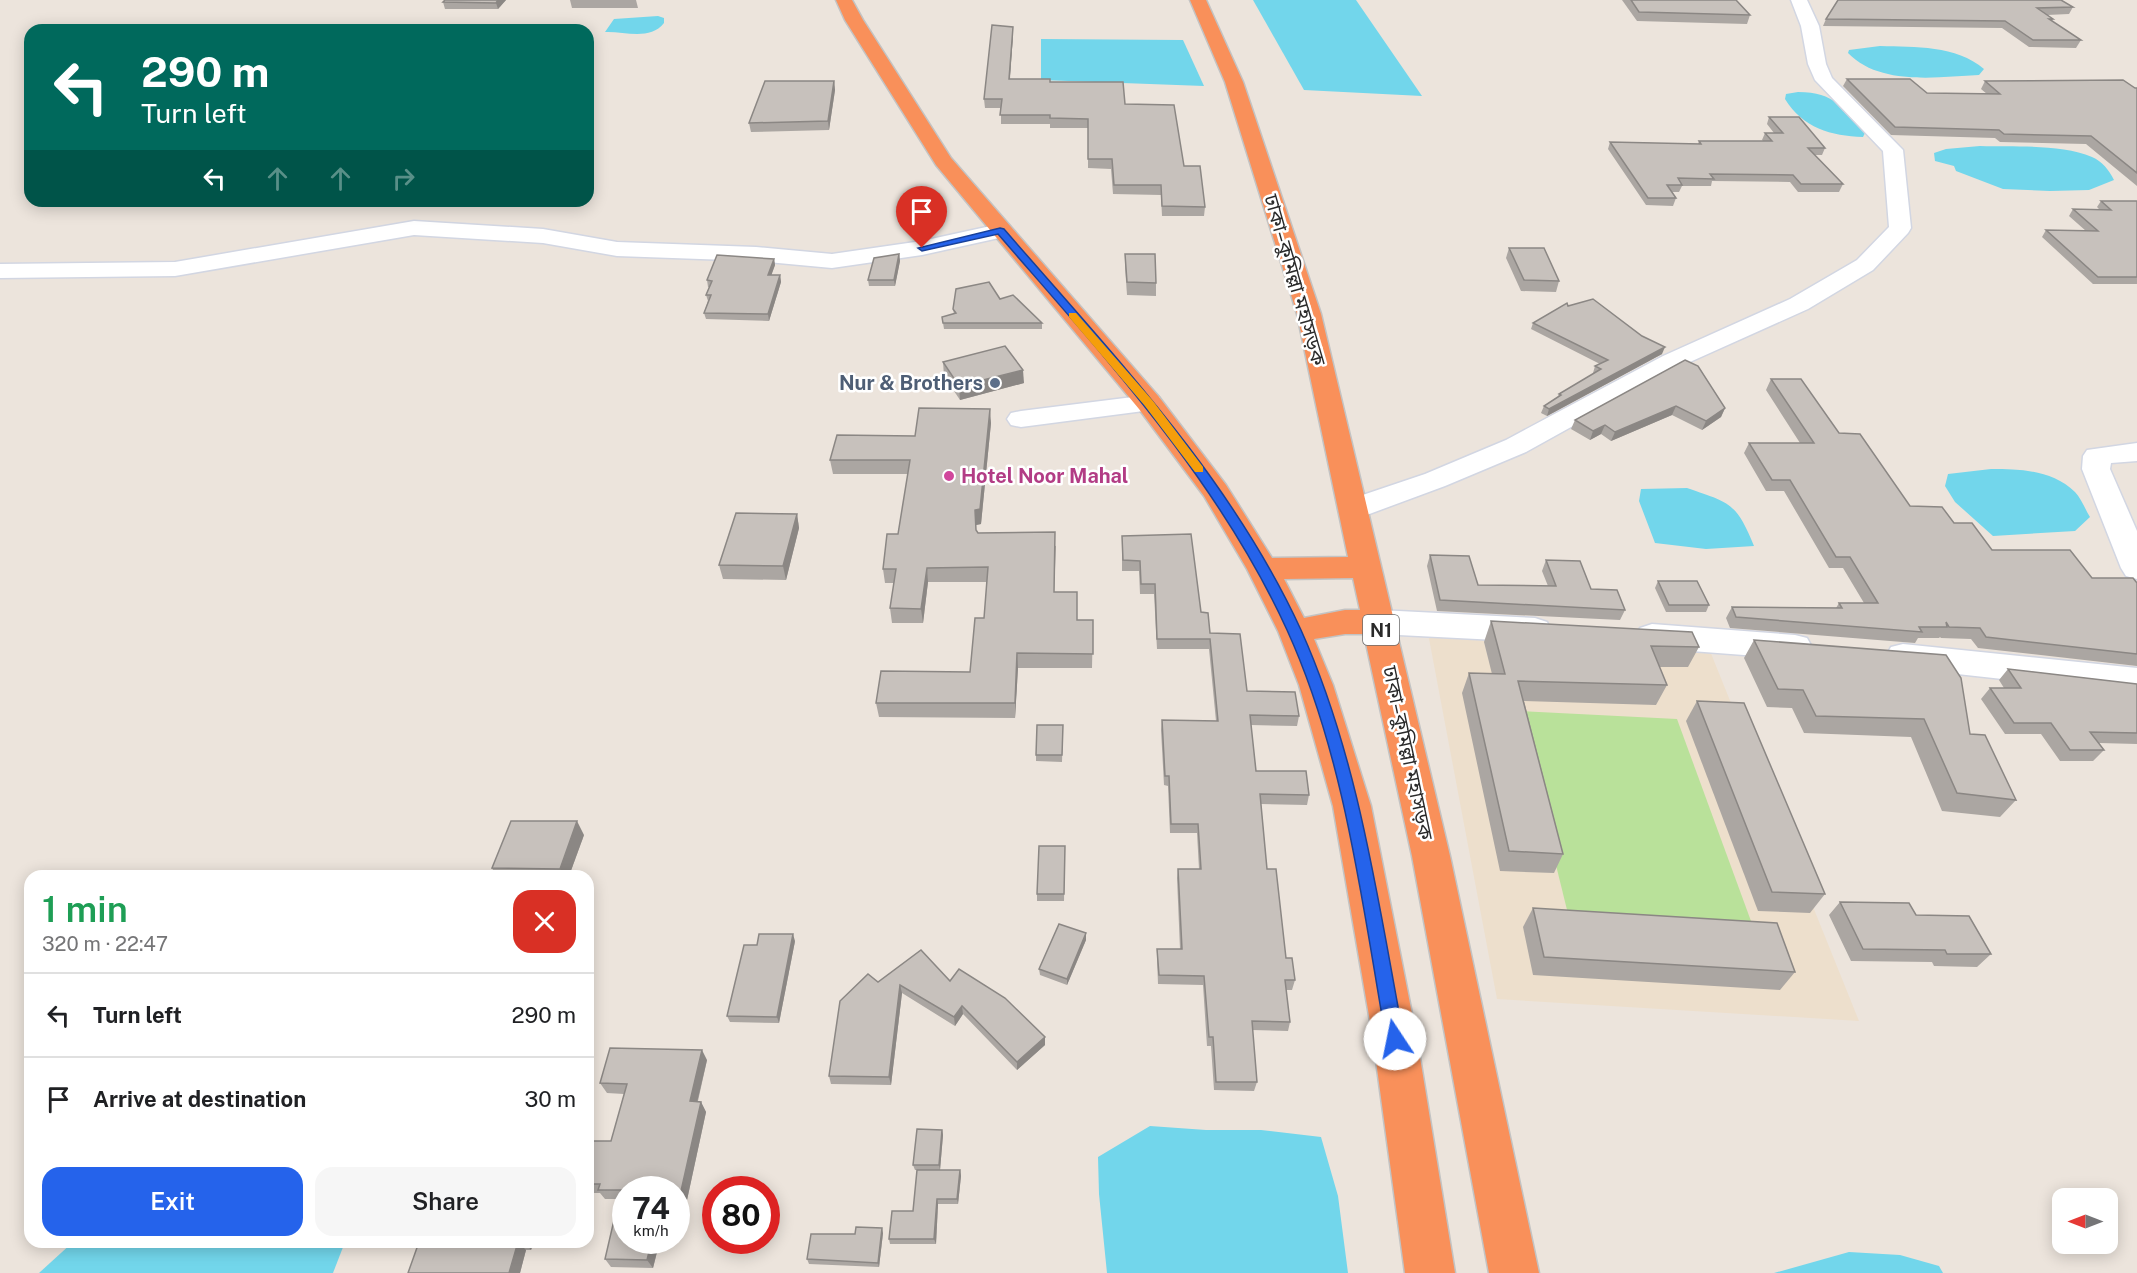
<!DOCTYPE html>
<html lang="en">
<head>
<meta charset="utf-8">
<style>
	body { margin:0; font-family:"Public Sans","Noto Sans Bengali",sans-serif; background:#f6f6f6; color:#202124; height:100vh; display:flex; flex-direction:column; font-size:22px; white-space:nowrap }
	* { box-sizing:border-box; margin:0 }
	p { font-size:20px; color:#757577 }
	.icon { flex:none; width:33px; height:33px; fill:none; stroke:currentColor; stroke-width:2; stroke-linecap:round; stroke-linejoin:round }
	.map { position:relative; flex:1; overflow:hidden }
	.panel { position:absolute; left:24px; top:870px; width:570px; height:378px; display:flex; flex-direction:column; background:#fff; border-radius:18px; box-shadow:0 3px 15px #0003 }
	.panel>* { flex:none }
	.hud { position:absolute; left:24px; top:24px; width:570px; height:183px; border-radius:18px; box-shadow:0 3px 15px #0003; background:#00695c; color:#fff; overflow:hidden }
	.needle { width:39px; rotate:270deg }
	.controls { position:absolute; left:2052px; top:1188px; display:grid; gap:12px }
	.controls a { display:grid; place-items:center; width:66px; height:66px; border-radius:12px; background:#fff; box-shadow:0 3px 15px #0003; font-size:30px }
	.speed { position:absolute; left:612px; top:1176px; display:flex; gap:12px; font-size:30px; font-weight:700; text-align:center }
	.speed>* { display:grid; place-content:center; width:78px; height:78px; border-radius:50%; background:#fff; box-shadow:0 3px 15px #0003; line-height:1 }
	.speed small { font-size:15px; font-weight:400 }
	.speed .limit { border:9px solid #d22; background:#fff; color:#111 }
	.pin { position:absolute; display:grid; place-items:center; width:51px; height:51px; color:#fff; margin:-62px -26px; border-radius:50% 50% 50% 0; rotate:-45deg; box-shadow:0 0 6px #0007 }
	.pin .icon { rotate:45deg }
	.me { position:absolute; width:66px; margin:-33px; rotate:349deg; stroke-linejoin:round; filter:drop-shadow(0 0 4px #0008) }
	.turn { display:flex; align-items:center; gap:21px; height:126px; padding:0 18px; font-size:27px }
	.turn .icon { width:78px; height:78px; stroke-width:2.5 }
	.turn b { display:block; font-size:42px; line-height:51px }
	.lanes { display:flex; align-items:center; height:57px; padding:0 18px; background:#0003; justify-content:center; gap:30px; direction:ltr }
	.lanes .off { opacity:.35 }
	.round { display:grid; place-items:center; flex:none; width:63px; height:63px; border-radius:18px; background:#f6f6f6 }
	.overview { display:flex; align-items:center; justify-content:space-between; height:102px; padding:0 18px }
	h1 { font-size:36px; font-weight:600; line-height:45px; color:#1e9e55 }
	.button { display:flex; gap:12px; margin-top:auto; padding:12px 18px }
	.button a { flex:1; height:69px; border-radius:18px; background:#2563eb; color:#fff; font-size:24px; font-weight:600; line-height:69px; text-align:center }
	.button a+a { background:#f6f6f6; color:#202124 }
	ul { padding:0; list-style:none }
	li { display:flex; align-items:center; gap:18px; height:84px; padding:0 18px; border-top:2px solid #e0e0e0 }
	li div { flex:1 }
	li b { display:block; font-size:22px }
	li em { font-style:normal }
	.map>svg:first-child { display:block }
	.education { fill:#eddfcc; fill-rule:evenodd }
	.green { fill:#b9e19a }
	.water { fill:#72d6eb }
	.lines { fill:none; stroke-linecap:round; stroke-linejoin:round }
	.minor-casing { stroke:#d2d6e2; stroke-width:3 }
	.highway-casing { stroke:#c3c3c3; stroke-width:3 }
	.minor { fill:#fff; fill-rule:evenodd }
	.highway { fill:#f9905a; fill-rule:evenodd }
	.wall { fill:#aba6a2 }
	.shaded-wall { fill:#8b8784 }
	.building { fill:#c7c1bc; stroke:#8b8784; stroke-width:1.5 }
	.route { fill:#2563eb; stroke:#184099; stroke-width:1.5 }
	.slow { fill:#f59e0b }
	.service-dot { fill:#5c6f8a; stroke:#fff; stroke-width:2 }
	.hotel-dot { fill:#d1479c; stroke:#fff; stroke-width:2 }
	.labels { text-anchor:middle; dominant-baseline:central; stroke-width:5; stroke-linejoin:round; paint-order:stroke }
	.shield { fill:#fff; stroke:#6a6a6a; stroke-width:1.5 }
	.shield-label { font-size:18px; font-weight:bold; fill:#2a2a2a }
	.street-label { font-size:20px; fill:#2a2a2a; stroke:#fff }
	.service-label { font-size:20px; font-weight:bold; fill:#4e5e75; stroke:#fff; text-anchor:end }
	.hotel-label { font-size:20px; font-weight:bold; fill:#b23c85; stroke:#fff; text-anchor:start }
</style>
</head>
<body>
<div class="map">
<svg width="2137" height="1273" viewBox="0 0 2137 1273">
	<rect width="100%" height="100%" fill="#ece4dc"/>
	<path class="education" d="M1427,628l279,13 153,380 -362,-22zM1482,635l205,32 -198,-6z"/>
	<path class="green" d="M1518,711l159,8 78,213 -185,-10z"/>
	<g class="water">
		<path d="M1253,0h103l66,96 -118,-6z"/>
		<path d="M658,16l6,2v5c-14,18 -40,8 -59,9l9,-13z"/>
		<path d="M1041,39l142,1 21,46 -163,-6z"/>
		<path d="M1880,46c35,1 76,-1 104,23l-5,6c-42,2 -99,11 -131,-22l1,-3z"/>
		<path d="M1798,92c38,0 43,16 67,41l-2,4c-32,-1 -60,-9 -78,-38l1,-5z"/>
		<path d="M1980,146c33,1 81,-2 112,11 10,4 17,13 22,23l-25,10 -39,1 -47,-2 -47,-18 -2,-5 -19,-5 -1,-8 12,-4z"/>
		<path d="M1991,469c30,0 61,1 84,23 6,6 10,17 15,25l-15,14 -82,5 -38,-34 -10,-16 3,-12z"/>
		<path d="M1687,488c43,15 49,14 67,58l-48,3 -51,-6 -16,-42 2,-12z"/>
		<path d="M1150,1126l56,4h55l60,7 17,59 10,77h-241l-8,-79 -1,-37z"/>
		<path d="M73,1242h272l-12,31h-294z"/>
		<path d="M1849,1252l51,3 39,11 4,7h-169z"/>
	</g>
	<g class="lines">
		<defs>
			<g id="minor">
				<path d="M1791,0h16l12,26 7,38 6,14 71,72 8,78 -3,5 -35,37 -65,39 -127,57 -155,86 -81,34 -81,30 -11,3 -11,-3 -4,-7 4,-7 83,-28 81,-34 157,-84 127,-57 67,-39 32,-33 -6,-76 -68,-71 -7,-16 -7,-38z"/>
				<path d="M414,221l129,8 74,13 139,5 76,7 90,-13 78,-17 8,2 3,5 -3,5 -86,19 -90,13 -76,-7 -139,-5 -74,-13 -129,-8 -239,41 -175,2v-14l175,-2z"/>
				<path d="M1149,395l10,2 3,6 -3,6 -138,18 -10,-2 -4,-6 4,-6 10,-2z"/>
				<path d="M2137,443v18l-26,2 -1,6 27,62v48l-11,-3 -5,-8 -39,-99 1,-13 4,-6z"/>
				<path d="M1379,610l156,8 12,4 4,8 -4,8 -12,4 -156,-8 -12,-4 -4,-8 4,-8z"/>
				<path d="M1652,624l143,11 12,3 5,9 -5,9 -12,3 -143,-11 -12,-4 -4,-8 4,-8z"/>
				<path d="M1903,644l234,24v26l-234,-26 -12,-3 -5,-9 5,-9z"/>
			</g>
			<path id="highway" d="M836,0h16l11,20 88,138 208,239 67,88 46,73 76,-1 -51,-243 -72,-232 -35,-82h16l37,82 78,232 129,542 89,417h-50l-77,-417 -48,-222h-19l-31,5 19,46 38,121 46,233 38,234h-50l-32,-234 -40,-233 -34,-121 -21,-54 -31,-62 -43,-73 -65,-87 -203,-244 -91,-145zM1353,578l7,32h-15l-41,8 -20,-39z"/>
		</defs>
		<use href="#minor" class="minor-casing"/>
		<use href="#highway" class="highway-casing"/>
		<use href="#minor" class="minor"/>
		<use href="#highway" class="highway"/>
	</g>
	<g class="wall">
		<path d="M445,0h61l-8,9h-53l-2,-7z"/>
		<path d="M570,0h66l2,8h-66z"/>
		<path d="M1622,0h114l14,15 -3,9 -110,-3z"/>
		<path d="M1838,0l235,7 -4,7 -22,1 6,4 -1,2 29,19 -5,8 -47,-1 -27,-19 -179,-2 3,-7z"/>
		<path d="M1013,27v8l-3,44 40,3 75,22 59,62 21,41 -1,9h-42l-1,-21 -48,-1 -2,-25 -23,-1v-40h-38v-4h-49v-16h-16l-1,-9z"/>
		<path d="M1847,79l80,14 60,1 -6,-5 4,-8 152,7v98l-51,-42 -86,-2 -5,-4 -104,-3 -48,-49z"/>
		<path d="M834,81l1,9 -6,40 -78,2 -2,-9z"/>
		<path d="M1769,117l56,31 -3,7h-7l28,29 -4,8h-41l-8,-10 -78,-1 -1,5h-29l-3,6h-7l4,6 -3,8 -27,-1 -38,-56 2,-7 88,2 1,-3h64l-1,-1 3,-7h9l-7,-9z"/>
		<path d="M2101,201h36v83h-44l-51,-47 4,-7 40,1 -17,-15 4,-7 27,1 -3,-3z"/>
		<path d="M1509,248l50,33 -3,11 -35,-1 -15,-33z"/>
		<path d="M899,254l1,7 -5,25h-26l-1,-6z"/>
		<path d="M1125,254l31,29v13l-29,-1 -2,-29z"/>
		<path d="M774,259l1,6 -4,10h9l1,7 -12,39 -63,-2 -2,-6 4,-12 -2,-6 3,-8h-1l-1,-7z"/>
		<path d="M1000,299l42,24v6h-98l-2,-12 12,-3 -1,-5z"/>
		<path d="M1568,306l94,48 -115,62 -6,-3 3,-7 14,-9 1,-3 35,-21h-1l2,-7 5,-2 -69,-35 2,-6z"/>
		<path d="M1685,360l40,48 -4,9 -19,13 -30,-15 -61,26 -10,-7 -11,6 -19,-11 4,-9z"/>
		<path d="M943,362l81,21 -64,17 -16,-24z"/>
		<path d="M1771,379l68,54 71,73 44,17 38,27 100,28 45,5v83l-159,-18 -7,-9 -30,-1 -1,-1 -1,1h-21l-3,5 -185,-15 -4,-10 6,-11 104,1 3,-5h25l-21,-35h-14l-45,-77h-18l-22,-38 5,-10h51l-34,-53z"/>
		<path d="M991,423l-10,101 -5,1v5l2,3 78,13 -2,46 23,28h16l-1,48h-74l-3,50 -136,-1 -3,-14 94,-31 14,-54 3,-36h-59l-5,41h-31l-2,-15 4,-25h-9l-2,-14 15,-35 10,-60h-75l-3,-14 85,-24z"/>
		<path d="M797,514l2,14 -13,52 -63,-1 -4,-14z"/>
		<path d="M1122,536l79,76 9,21 37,58 52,25 -2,10 -46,-1 5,46 53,24 -2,10 -46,-1 6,65 19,89 9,22 -3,10h-6l4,32 -2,9 -36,-1 5,52 -3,9 -40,-1 -3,-44h-4l-4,-61 -45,-1 -1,-26v-9h23l-3,-71 1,-9h21l-2,-36h-27l-2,-47 -4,-1 -3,-55 1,-10 54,1 -7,-72h-52l-3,-55h-14l-1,-23h-17z"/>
		<path d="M1430,555l48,30 70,1 -6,-15 4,-11 45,29 34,21 -5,10 -183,-9 -10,-45z"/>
		<path d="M1658,581l51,24 -3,7h-40l-11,-24z"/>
		<path d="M1491,621l208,26 -11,20h-29l8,18 -11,20 -132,-4 39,153 -9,19 -54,-2 -38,-178 7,-20 23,1 -8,-32z"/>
		<path d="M1754,640l216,94 46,66 -16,17 -58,-6 -31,-74 -107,-4 -12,-25 -25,-1 -23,-49z"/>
		<path d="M2008,669l129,15v60l-38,-1 5,7 -11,11h-33l-19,-27h-36l-24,-35 9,-11h14l-5,-8z"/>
		<path d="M1697,701l128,193 -15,19 -52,-2 -72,-190z"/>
		<path d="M1063,725l-1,37 -26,-1v-6z"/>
		<path d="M584,835l-15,41h-73l-4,-8z"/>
		<path d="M1065,846l-1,55h-27v-7z"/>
		<path d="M1840,902l76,13 75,39 -14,13 -43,-1 -2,-4 -81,-1 -22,-46z"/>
		<path d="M1533,908l262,64 -15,18 -247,-15 -10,-48z"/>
		<path d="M1086,933v7l-19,45 -27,-10 -1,-6z"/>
		<path d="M795,941l-16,82 -49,-1 -3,-6z"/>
		<path d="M950,981l95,64 -28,25 -54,-56 -8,12 -53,-33 -11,92 -60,-1 -2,-8 49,-94z"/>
		<path d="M707,1060l-9,41 3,1 5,10 -19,88h-11v-10h-50l34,50 -7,28 -42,-1 -6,-8 14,-60h-14l-5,-6h-12v-52h23l13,-47 -17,-1 -7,-10z"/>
		<path d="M942,1130l1,5 -3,35h20l1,6 -3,28h-20l-2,40h-46l-1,-5 24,-28 4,-41h-2l-2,-5z"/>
		<path d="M883,1233l-4,34 -70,-3 -2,-5 48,-25z"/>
		<path d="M419,1242h115l-3,8h-5l-6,23h-112z"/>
	</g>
	<g class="shaded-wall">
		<path d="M498,0h8l-8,9 -2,-6z"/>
		<path d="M1013,27v8l-4,53v-9z"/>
		<path d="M834,81l1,9 -6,40 -1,-9z"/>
		<path d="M899,254l1,7 -5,25 -1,-6z"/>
		<path d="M774,259l1,6 -6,17 -1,-7z"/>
		<path d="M780,275l1,7 -12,39 -1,-7z"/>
		<path d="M1665,347l-3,7 -115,62 2,-7z"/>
		<path d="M1023,370l1,13 -64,17 -1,-14z"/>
		<path d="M1676,406l-4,9 -61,26 4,-9z"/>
		<path d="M1725,408l-4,9 -19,13 4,-9z"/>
		<path d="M990,409l1,14 -10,101 -5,1 -1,-15z"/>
		<path d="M1605,425l-4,9 -11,6 3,-9z"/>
		<path d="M797,514l2,14 -13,52 -3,-14z"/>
		<path d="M927,568l1,14 -5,41 -2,-14z"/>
		<path d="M1017,653l1,15 -3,50v-15z"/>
		<path d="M577,821l7,14 -15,41h-5l-4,-7z"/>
		<path d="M1086,933v7l-19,45v-6z"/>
		<path d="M793,934l2,7 -16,82 -2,-6z"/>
		<path d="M900,985l2,8 -11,92 -2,-8z"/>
		<path d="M962,1006l1,8 -8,12 -1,-9z"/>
		<path d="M1045,1037v8l-28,25v-8z"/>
		<path d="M702,1050l5,10 -12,51 -5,-10z"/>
		<path d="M701,1102l5,10 -19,88 -6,-9z"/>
		<path d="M942,1130l1,5 -3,35 -1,-5z"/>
		<path d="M960,1170l1,6 -3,28 -1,-5z"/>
		<path d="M937,1199l1,5 -2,40 -2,-5z"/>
		<path d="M882,1228l1,5 -4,34 -1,-4z"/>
		<path d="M652,1240h8l-7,28 -6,-8z"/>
		<path d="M518,1242l8,8 -6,23h-11z"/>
		<path d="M524,1242h10l-3,8z"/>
	</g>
	<g class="building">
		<path d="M445,0h53l-2,3 -53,-1z"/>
		<path d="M1631,0h105l14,15 -111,-3z"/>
		<path d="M1838,0h223l12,7 -36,1 16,11h-4l32,21h-48l-28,-19 -179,-2z"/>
		<path d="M992,25l21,2 -4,52h41v3h73l2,22 49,1 10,61h16l5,41 -43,-1 -1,-21h-47l-2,-26h-24v-40l-38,-1v-3h-50l2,-16h-18z"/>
		<path d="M1847,79h63l17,14 73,1 -15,-13 138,-1 12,8h2v85l-46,-37 -87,-2 -5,-4 -104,-3z"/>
		<path d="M765,81h69l-6,40 -79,2z"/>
		<path d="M1769,117h30l26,31h-17l35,36h-42l-8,-9 -83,-1 4,5 -36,-1 4,7h-15l9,13h-28l-38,-56 91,2 -2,-3h73l-7,-8h18z"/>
		<path d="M2101,201h36v76h-39l-52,-47 52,1 -25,-22 38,1z"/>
		<path d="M1509,248h35l15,33 -35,-1z"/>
		<path d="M899,254l-5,26h-26l6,-22z"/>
		<path d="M1125,254h30l1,29 -29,-1z"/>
		<path d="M717,255l57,4 -6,16h12l-12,39 -64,-1 7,-18h-5l6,-14 -5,-1z"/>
		<path d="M989,282l11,17 13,-4 29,28h-99l-1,-6 14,-4 -3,-4 3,-20z"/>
		<path d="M1593,299l49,37 23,11 -116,62 -5,-3 17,-11 -2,-1 42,-25 -6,-3 13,-6 -75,-37 34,-20 1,3z"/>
		<path d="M1005,346l18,24 -64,16 -16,-24z"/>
		<path d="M1685,360l13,6 27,42 -19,13 -30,-15 -61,26 -10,-7 -12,6 -18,-11z"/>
		<path d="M1771,379h30l38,54 21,1 50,72 32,1 12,16h18l20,27h78l22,28h41l4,5v71l-151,-17 -6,-9 -31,-1 -3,-5 1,5h-28l3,5 -186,-15 -4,-10 110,1 -3,-5h39l-28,-46h-14l-46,-77h-18l-23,-37h65z"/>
		<path d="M919,408l71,1 -10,100 -5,1 1,20 2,3 77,-1 -1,60h23v28h16v34l-76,-1 -2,50h-139l5,-32 89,1 5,-54h9l4,-51 -61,1 -6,41 -31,-1 6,-39h-13l4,-35h11l12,-74h-80l7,-25 78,1z"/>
		<path d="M736,513l61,1 -14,52 -64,-1z"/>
		<path d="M1191,534l10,78 7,1 2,20 30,1 7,57 48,1 4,24 -49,-1 6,56h50l3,24 -49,-1 7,75h9l10,89h6l3,22h-10l5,42 -38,-1 5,61h-41l-3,-45h-4l-5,-61 -45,-1 -2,-26h25l-4,-80h23l-3,-45h-27l-2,-48h-4l-3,-56 56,1 -8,-82h-53l-2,-55h-14l-1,-23 -17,-1 -1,-24z"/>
		<path d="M1430,555l39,1 9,29 78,1 -10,-26 34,1 11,28 26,1 8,20 -185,-10z"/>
		<path d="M1658,581h39l12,24h-40z"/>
		<path d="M1491,621l201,11 7,15 -48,-1 16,39 -149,-4 45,173 -54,-3 -40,-178 36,1z"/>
		<path d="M1754,640l192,15 15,23 9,56 15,1 31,65 -59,-7 -33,-74 -108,-3 -13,-26 -25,-1z"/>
		<path d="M2008,669l129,15v49l-47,-1 14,18h-34l-19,-27h-37l-24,-35h31z"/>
		<path d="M1697,701l47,2 81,191 -53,-2z"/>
		<path d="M1037,725h26l-1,30h-26z"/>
		<path d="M511,821h66l-17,48 -68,-1z"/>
		<path d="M1039,846h26l-1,48h-27z"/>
		<path d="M1840,902l69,1 7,12 53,1 22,38h-44l-2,-4 -82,-1z"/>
		<path d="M1533,908l244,15 18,49 -251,-15z"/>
		<path d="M1059,924l27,9 -19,46 -28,-10z"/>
		<path d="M759,934h34l-16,83 -50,-1 17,-71h13z"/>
		<path d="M921,950l29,31 9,-12 46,29 40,39 -28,25 -55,-56 -8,11 -54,-32 -11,92 -60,-1 11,-75 28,-27 10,8z"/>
		<path d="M610,1048l92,2 -12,51 11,1 -20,89h-5v-1h-50v50h26l-5,20 -42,-1 16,-69h-23l2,-6h-12v-43h23l16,-57 -27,-1z"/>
		<path d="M917,1129l25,1 -3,35h-26z"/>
		<path d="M917,1170h43l-3,29h-20l-3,40h-45l3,-28h21z"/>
		<path d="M856,1227l26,1 -4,35 -71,-4 4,-25h44z"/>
		<path d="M419,1242h99l-9,31h-101z"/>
	</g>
	<path class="route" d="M1000,228l4,1c109,126 227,248 297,401 58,129 77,272 103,409l-2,6 -7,3 -6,-3 -3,-6c-24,-136 -41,-282 -99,-409 -69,-151 -182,-272 -289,-396l-76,17 -4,-3z"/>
	<path class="slow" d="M1069,313h7l77,88 50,66v5h-8l-50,-66 -76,-89z"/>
	<circle class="service-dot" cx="995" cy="383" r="6"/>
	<circle class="hotel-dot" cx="949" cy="476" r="6"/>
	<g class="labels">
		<rect class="shield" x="1363" y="615" width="36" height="30" rx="4.5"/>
		<g class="shield-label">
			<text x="1381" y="630">N1</text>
		</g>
		<g class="street-label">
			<text transform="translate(1295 280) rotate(74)">ঢাকা–কুমিল্লা মহাসড়ক</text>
			<text transform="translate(1408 753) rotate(78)">ঢাকা–কুমিল্লা মহাসড়ক</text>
		</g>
		<g class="service-label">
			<text x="983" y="383">Nur &amp; Brothers</text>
		</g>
		<g class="hotel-label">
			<text x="961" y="476">Hotel Noor Mahal</text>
		</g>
	</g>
</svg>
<div class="controls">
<a><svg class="needle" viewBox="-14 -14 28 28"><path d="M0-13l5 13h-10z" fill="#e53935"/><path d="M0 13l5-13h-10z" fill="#757577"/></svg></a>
</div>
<div class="speed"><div>74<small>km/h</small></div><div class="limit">80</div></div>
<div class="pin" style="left:922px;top:248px;background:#d93025"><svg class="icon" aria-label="arrive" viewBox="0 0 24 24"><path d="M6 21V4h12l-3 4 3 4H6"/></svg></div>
<svg class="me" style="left:1395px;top:1039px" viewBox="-20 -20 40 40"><circle r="19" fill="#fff"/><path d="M0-13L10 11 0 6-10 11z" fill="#2563eb"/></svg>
<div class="hud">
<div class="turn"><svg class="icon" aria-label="left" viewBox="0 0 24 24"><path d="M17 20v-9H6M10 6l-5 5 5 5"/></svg><div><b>290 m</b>Turn left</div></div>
<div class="lanes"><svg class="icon" aria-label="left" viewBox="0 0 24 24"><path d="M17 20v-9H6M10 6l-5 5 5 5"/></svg><svg class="icon off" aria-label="ahead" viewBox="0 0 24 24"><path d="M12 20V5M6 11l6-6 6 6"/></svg><svg class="icon off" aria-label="ahead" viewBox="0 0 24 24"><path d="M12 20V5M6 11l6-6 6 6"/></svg><svg class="icon off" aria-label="right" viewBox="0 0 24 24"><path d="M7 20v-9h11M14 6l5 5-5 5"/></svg></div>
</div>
<section class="panel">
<div class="overview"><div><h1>1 min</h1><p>320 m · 22:47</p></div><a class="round" style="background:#d93025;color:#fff"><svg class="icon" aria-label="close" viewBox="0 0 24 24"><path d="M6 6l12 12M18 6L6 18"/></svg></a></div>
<ul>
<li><svg class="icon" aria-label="left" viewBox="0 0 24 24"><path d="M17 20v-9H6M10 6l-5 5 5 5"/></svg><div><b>Turn left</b></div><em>290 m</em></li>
<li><svg class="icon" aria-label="arrive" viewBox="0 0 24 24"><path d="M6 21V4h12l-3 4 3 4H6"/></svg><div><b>Arrive at destination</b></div><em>30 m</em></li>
</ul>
<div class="button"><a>Exit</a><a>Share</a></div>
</section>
</div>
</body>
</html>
